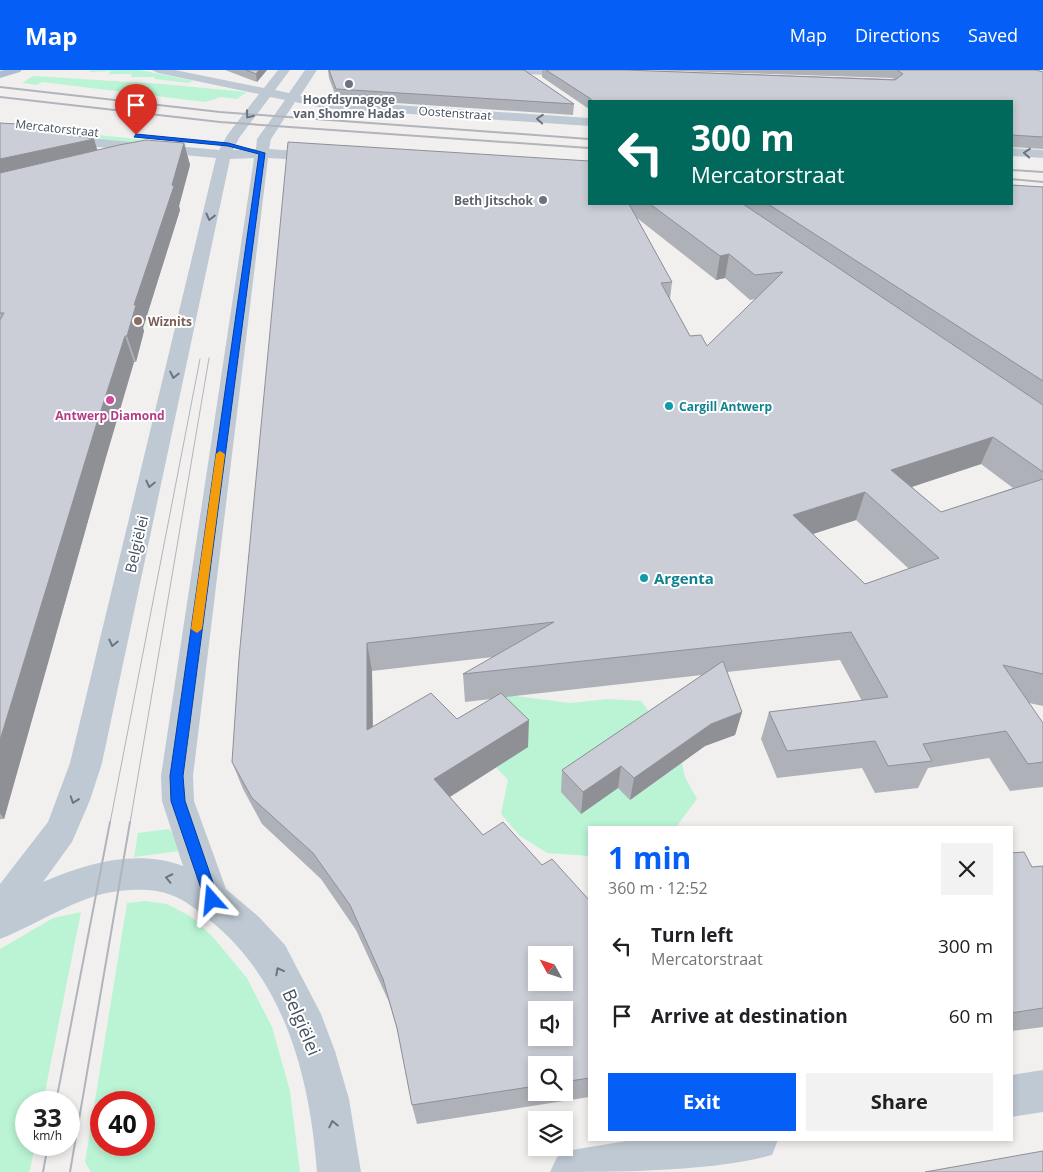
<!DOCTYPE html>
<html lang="en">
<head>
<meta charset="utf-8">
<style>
	body { margin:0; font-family:"Open Sans",sans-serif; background:#f2f2f2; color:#202124; height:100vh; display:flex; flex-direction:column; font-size:19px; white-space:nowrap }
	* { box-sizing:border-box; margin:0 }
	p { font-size:16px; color:#757577 }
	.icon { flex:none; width:28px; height:28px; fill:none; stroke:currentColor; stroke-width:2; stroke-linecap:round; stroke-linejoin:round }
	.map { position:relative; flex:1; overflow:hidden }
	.details { position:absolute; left:588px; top:756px; width:425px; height:315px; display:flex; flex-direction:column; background:#fff; border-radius:0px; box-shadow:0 2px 8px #0003 }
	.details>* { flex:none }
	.banner { position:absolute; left:588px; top:30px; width:425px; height:105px; border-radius:0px; box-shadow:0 2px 8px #0003; background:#00695c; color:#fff; overflow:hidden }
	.needle { width:32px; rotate:310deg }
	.controls { position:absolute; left:528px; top:876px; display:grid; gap:10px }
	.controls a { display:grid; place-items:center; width:45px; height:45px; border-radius:0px; background:#fff; box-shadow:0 2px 8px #0003; font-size:25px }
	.speed { position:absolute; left:15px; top:1021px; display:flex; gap:10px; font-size:25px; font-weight:700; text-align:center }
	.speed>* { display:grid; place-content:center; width:65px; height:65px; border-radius:50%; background:#fff; box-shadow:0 2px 8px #0003; line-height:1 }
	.speed small { font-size:12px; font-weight:400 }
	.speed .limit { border:8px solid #d22; background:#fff; color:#111 }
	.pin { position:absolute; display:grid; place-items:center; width:42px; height:42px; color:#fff; margin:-51px -21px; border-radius:50% 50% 50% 0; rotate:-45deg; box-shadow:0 0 5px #0007 }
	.pin .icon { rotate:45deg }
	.me { position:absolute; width:55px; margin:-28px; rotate:342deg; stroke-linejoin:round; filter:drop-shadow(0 0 4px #0008) }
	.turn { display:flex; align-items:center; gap:18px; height:105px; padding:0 20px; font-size:22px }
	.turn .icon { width:65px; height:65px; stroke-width:2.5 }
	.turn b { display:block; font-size:35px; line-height:42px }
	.round { display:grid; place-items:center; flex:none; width:52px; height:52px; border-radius:0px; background:#f2f2f2 }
	.summary { display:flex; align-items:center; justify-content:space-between; height:85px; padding:0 20px }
	h1 { font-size:30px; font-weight:700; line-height:38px; color:#055ff7 }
	.action { display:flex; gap:10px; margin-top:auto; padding:10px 20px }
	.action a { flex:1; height:58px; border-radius:0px; background:#055ff7; color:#fff; font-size:20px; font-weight:700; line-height:58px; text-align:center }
	.action a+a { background:#f2f2f2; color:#202124 }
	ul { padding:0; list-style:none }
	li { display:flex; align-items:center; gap:15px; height:70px; padding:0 20px }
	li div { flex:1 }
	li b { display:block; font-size:19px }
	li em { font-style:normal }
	header { display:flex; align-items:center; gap:30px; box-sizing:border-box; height:70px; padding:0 25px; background:#055ff7; color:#fff }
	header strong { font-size:24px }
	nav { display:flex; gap:28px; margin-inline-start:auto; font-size:18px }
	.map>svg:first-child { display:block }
	.green { fill:#baf4d4; fill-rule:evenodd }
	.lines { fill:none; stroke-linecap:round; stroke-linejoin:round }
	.minor { fill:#bfc9d3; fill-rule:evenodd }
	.major { fill:#acbdd1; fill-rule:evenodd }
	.tram-far1 { stroke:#b1b4bb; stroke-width:1 }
	.tram { stroke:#b1b4bb; stroke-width:2 }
	.rail { stroke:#b1b4bb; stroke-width:2 }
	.wall { fill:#afb1b8; fill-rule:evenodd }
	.shaded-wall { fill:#8e9096 }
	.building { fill:#cbced6; stroke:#8e9096; fill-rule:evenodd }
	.oneway { stroke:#6a7582 }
	.route { fill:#055ff7; stroke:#033ea1 }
	.slow { fill:#f59e0b }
	.worship-dot { fill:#6b7280; stroke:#fff; stroke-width:2 }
	.education-dot { fill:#8d6e63; stroke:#fff; stroke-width:2 }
	.hotel-dot { fill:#d1479c; stroke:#fff; stroke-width:2 }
	.culture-dot { fill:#0f9aa8; stroke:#fff; stroke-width:2 }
	.labels { text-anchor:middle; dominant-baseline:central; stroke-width:4; stroke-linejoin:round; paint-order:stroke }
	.far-worship-label { font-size:12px; font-weight:bold; fill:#5b616d; stroke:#fff }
	.far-street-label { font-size:12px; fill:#45515f; stroke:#fff }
	.far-education-label { font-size:12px; font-weight:bold; fill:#785e54; stroke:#fff; text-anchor:start }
	.far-culture-label { font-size:12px; font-weight:bold; fill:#0d838f; stroke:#fff; text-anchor:start }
	.far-hotel-label { font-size:12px; font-weight:bold; fill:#b23c85; stroke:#fff }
	.street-label { font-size:15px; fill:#45515f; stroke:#fff }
	.culture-label { font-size:15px; font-weight:bold; fill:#0d838f; stroke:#fff; text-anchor:start }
	.near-street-label { font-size:18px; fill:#45515f; stroke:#fff }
</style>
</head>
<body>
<header>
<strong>Map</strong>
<nav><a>Map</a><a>Directions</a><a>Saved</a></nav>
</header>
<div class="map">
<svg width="1043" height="1102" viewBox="0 0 1043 1102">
	<rect width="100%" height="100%" fill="#f2f0ef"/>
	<g class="green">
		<path d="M91,0h49l54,11 -6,2 -33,-4 -1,-2h-23l1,-3c-8,-1 -16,1 -24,0l3,-3 -22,1z"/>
		<path d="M33,6l129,8 85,8 -10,7 -16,-2 -16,5 -163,-20 -5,3 -15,-2z"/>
		<path d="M0,55l187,19 -3,5 -184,-18z"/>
		<path d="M501,624l69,9 38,-4 33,2 38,50 6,26 12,22 -21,28 -87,1v28l-42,-3 -27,-17 -19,-22 7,-34 -20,-21z"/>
		<path d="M169,759l18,21 -53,7 4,-24z"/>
		<path d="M145,831l22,3 23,12 22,20 35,42 25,49 18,64 10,81h-209l-6,-10 42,-259zM144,1032v43h-43v-43z"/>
		<path d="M81,842l-38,190h-17v43h9l-5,25 -2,2h-28v-223l53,-31z"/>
	</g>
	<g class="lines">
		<g class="minor">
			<path d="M152,0h23l89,18 14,-18h12l-15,20 14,3 16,-23h12l-17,26 23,4 266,18v8l-266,-18 -28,-6 -24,37 -2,10 53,4 7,4 -7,4 -54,-3 -75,618 1,25 32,88 33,28 26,28 36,69 14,37 14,48 12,73h-44c-7,-93 -31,-189 -105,-250 -29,-24 -44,-34 -82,-32 -49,2 -86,32 -130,49v-55l48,-62 22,-59 146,-605 -216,-20v-8l219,20 9,-16 31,-40 -101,-21zM270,27l15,3 -28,39 -1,10 -23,1 6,-12zM254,88l-93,618 1,25 21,65c-46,-17 -96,-3 -140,16l29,-40 18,-42 12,-37 128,-604z"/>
			<path d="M517,0h63l4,3 -6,3 -56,-2 -4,-1z"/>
			<path d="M1011,78l32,2v8l-32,-2z"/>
			<path d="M1043,1000v42l-32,5v-42z"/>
			<path d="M632,1070h146l-6,15c-62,17 -155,17 -222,17l7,-15 15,-7z"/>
		</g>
		<path class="major" d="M4,0h18l-2,2 -20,6v-7z"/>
		<g class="tram-far1">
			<path d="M110,753l90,-464"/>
			<path d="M130,753l79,-465"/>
		</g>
		<g class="tram">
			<path d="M56,1032l54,-280"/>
			<path d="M43,1102l5,-27"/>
			<path d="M70,1102l60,-350"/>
		</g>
		<g class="rail">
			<path d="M0,17l220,25 369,27"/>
			<path d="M0,27l220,25 369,26"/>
			<path d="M1011,100l32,2"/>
			<path d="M1011,109l32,3"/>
		</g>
	</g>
	<g class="wall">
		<path d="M225,0h42l-10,12z"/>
		<path d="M328,0h196l50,34 -1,11 -236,-16 -8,-21z"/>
		<path d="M542,0h85l267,9 -2,-1 -243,-8h387l7,2v77l-32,-2v-46h-422v8l-47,-32z"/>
		<path d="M0,53l97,27 87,-7 6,22 -11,41 1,4 -37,118 1,3 -8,31h-2l-28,95 -102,362h-3l-1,1z"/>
		<path d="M1043,117v519l-14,-3 14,59v25l-33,4 -21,-33 -61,10 -10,20 -43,5 -13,-25 -85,10 -16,-39 8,-27 93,-11 -22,-41 -113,12 15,40 -7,23 -30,11 -75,54 -12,-12 -37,26 -20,-22 1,-22 140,-95 -196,22 22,50 -78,50 33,38 59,30 47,35v197l-172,27 -5,-19 -13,-69 -10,-34 -33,-72 -35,-51 -59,-55 -19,-35 -11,-27 357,-558h422zM637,148l79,62 9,-2 25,22 6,-1 -49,47 -17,-10 -20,-37 2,-17zM981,394l32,24 -72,24 -29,-25zM856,450l53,49 -44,15 -52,-50zM493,587l-30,17 2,28 26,-3 -34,20 -84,8 -1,-56zM536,995h28v27h-28z"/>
		<path d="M1011,783l21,14 11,-1v161l-32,4z"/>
	</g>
	<g class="shaded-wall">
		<path d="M259,0h8l-10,12 -1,-8z"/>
		<path d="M94,69l7,23 -101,22v-25z"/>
		<path d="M184,73l6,22 -11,41 1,4 -37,118 1,3 -8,31 -9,-26 7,-31z"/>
		<path d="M729,184l-4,24 -9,2 4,-24z"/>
		<path d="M125,266l9,26 -28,95 -102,362 -4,-6v-73l95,-311z"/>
		<path d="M993,367l-12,27 -100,33 10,-27z"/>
		<path d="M865,422l-9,28 -71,23 8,-28z"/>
		<path d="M367,573l5,28 1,86 -6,-27z"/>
		<path d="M742,642l-7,23 -30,11 -75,54 4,-22 77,-54z"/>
		<path d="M529,650l-1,27 -91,58 -3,-26z"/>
		<path d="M621,696l-3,22 -37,26 2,-22z"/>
	</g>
	<g class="building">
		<path d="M246,0h13l-3,4z"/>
		<path d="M329,0h195l50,34 -238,-15z"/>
		<path d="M546,0h80l269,10 8,-6 -6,-4h139l7,2v65l-32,-2v-34h-420v-2z"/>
		<path d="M0,53l17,1 77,15 -94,20z"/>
		<path d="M146,70l38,3 -12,42 2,1 -40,119h2l-9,31h-2l-30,93 -95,311v-420l4,-7h-4v-140l119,-28z"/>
		<path d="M288,72l301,19v43h40l43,78 -11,1 29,53 11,-1 6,11 76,-74 -28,3 -26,-21 -9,2 -70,-52h93l300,201v67l-50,-35 -102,33 50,42 102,-33v195l-40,-9 40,58v39l-15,2 -22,-33 -83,13 9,17 -44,5 -13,-25 -88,10 -18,-39 119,-15 -37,-65 -388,42 91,-52 -187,21v87l64,-37 26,26 44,-26 28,27 -95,59 49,56 20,-13 39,43 10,-6 37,41v178l-25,4v-17h-28v21l-124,19 -15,-77 -14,-49 -33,-74 -37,-52 -61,-55 -20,-36 7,-104zM865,422l74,66 -74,26 -72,-69zM536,885h28v27h-28zM536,940h28v28h-28z"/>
		<path d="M1011,115l32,2v194l-275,-177h243z"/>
		<path d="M723,591l19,51 -31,12 -77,54 -13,-12 -38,26 -21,-22z"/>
		<path d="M1024,782l8,15 11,-1v142l-32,5v-160z"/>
		<path d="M1043,1081v21h-118z"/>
	</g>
	<defs><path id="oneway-chevron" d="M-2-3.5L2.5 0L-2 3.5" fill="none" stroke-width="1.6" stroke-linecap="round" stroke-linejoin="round" transform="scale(1.25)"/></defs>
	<g class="oneway">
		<use href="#oneway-chevron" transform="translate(249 45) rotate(128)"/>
		<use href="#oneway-chevron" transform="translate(540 49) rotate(-176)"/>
		<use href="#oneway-chevron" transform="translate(1027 83) rotate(-176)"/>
		<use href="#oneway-chevron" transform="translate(210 147) rotate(104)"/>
		<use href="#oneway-chevron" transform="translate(174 305) rotate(102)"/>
		<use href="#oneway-chevron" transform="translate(150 414) rotate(103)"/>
		<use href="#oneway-chevron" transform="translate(113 573) rotate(103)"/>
		<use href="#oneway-chevron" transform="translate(74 730) rotate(109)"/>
		<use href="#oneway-chevron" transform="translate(169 808) rotate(-168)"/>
		<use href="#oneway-chevron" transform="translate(279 901) rotate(-118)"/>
		<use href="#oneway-chevron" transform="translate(333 1054) rotate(-102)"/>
	</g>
	<path class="route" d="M136,64l92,9 37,10 -82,623 2,25 34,99 -2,4 -5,2 -5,-2 -2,-4 -34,-99 -1,-25 89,-622 -31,-8 -94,-9z"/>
	<path class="slow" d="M220,381l5,3 -23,175 -5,4 -6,-4 25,-175z"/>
	<g class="worship-dot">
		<circle cx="349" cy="14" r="5"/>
		<circle cx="543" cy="130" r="5"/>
	</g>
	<circle class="education-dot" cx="138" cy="251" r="5"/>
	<circle class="hotel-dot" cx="110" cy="330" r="5"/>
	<g class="culture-dot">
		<circle cx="669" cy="336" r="5"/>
		<circle cx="644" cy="508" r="5"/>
	</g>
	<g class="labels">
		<g class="far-worship-label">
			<text x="349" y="29">Hoofdsynagoge<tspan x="349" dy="14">van Shomre Hadas</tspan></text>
			<text x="533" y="130" text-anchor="end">Beth Jitschok</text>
		</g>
		<g class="far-street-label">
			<text transform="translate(455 43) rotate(4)">Oostenstraat</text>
			<text transform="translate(57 58) rotate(6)">Mercatorstraat</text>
		</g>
		<g class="far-education-label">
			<text x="148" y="251">Wiznits</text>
		</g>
		<g class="far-culture-label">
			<text x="679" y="336">Cargill Antwerp</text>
		</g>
		<g class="far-hotel-label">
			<text x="110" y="345">Antwerp Diamond</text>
		</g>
		<g class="street-label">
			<text transform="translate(136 474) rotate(-77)">Belgiëlei</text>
		</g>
		<g class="culture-label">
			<text x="654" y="508">Argenta</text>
		</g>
		<g class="near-street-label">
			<text transform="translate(302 952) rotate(67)">Belgiëlei</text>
		</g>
	</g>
</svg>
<div class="controls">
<a><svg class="needle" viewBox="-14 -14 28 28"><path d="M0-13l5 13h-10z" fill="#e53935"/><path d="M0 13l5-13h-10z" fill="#757577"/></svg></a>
<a><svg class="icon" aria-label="sound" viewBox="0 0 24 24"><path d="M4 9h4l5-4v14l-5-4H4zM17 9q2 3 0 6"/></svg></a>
<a><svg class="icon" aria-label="search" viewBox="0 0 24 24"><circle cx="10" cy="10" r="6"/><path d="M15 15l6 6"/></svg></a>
<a><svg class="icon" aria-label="layers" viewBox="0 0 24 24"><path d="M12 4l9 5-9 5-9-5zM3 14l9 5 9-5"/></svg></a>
</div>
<div class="speed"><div>33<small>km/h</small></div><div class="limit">40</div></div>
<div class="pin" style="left:136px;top:65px;background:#d93025"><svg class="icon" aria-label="arrive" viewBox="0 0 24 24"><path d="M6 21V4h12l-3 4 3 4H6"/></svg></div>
<svg class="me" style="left:212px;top:830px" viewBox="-20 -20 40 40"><path d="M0-17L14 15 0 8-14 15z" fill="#055ff7" stroke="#fff" stroke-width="4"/></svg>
<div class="banner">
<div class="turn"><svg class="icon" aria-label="left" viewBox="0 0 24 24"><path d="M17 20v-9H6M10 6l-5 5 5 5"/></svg><div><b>300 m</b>Mercatorstraat</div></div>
</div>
<section class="details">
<div class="summary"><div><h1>1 min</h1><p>360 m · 12:52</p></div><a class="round"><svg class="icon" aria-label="close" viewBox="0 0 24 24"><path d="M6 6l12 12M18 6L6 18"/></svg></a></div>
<ul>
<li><svg class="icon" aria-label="left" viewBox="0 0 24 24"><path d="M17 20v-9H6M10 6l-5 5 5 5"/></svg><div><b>Turn left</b><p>Mercatorstraat</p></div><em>300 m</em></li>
<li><svg class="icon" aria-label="arrive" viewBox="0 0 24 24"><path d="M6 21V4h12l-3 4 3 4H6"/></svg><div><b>Arrive at destination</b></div><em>60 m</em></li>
</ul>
<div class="action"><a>Exit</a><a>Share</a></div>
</section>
</div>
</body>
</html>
